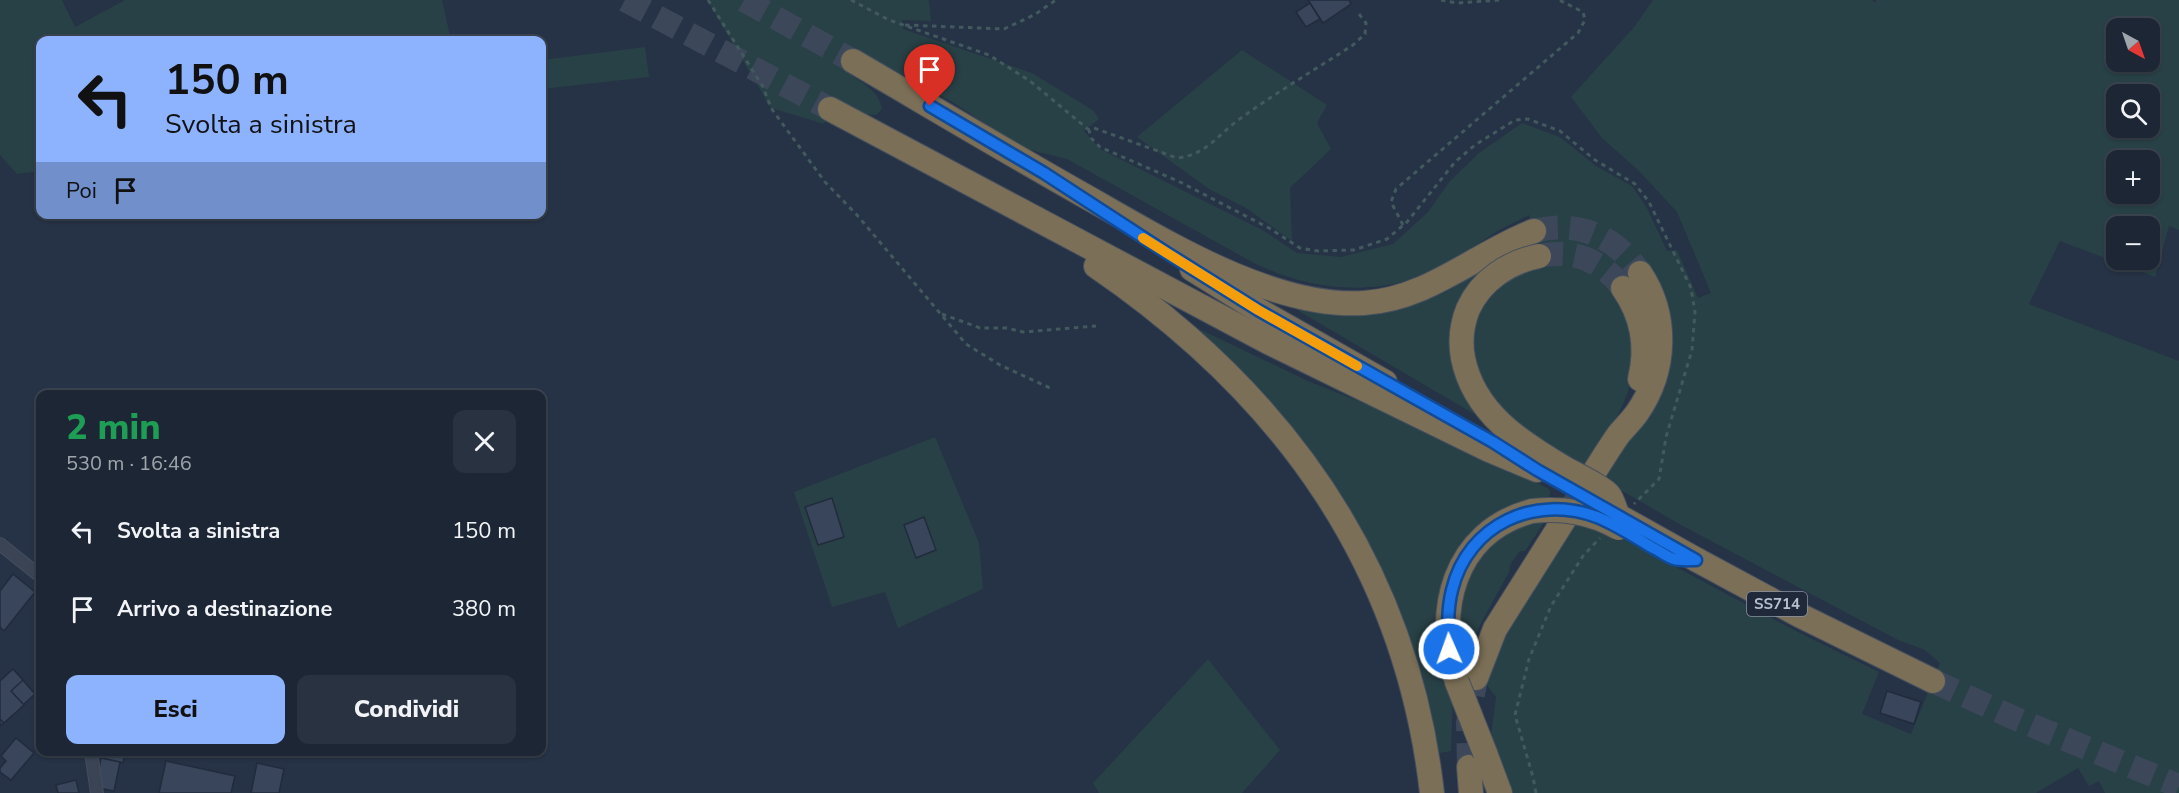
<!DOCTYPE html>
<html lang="it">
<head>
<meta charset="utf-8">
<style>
	body { margin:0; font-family:"Nunito Sans",sans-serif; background:#293240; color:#f1f3f6; height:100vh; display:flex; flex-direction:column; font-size:22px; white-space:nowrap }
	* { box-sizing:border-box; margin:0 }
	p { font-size:20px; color:#a0a5ac }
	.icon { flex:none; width:33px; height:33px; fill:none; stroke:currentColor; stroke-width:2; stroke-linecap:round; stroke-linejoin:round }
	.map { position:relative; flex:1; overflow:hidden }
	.sheet { position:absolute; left:36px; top:390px; width:510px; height:366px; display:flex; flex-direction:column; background:#1c2634; border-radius:12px; box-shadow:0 2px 4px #0004,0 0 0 2px #3a434f }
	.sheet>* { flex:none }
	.guide { position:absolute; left:36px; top:36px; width:510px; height:183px; border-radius:12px; box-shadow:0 2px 4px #0004,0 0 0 2px #3a434f; background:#8db3fe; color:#111; overflow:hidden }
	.needle { width:39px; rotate:140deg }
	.fabs { position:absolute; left:2106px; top:18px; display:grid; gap:12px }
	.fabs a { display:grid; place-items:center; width:54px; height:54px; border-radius:12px; background:#1c2634; box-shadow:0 2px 4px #0004,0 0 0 2px #3a434f; font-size:30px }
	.pin { position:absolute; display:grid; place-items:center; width:51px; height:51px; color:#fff; margin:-62px -26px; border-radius:50% 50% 50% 0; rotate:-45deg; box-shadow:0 0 6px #0007 }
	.pin .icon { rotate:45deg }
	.me { position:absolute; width:66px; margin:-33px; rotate:358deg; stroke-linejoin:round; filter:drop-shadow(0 0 4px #0008) }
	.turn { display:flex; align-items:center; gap:21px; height:126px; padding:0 30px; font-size:27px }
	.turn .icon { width:78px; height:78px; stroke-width:2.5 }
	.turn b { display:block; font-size:42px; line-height:51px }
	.then { display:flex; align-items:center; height:57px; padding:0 30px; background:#0003; gap:12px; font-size:22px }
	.round { display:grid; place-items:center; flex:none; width:63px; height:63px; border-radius:12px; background:#293240 }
	.summary { display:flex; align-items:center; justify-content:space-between; height:102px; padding:0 30px }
	h1 { font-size:36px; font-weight:800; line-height:45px; color:#1e9e55 }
	.button { display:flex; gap:12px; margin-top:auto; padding:12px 30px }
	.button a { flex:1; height:69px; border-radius:12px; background:#8db3fe; color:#111; font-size:24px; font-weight:800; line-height:69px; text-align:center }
	.button a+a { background:#293240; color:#f1f3f6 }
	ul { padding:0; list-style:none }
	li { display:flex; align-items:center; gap:18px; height:78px; padding:0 30px }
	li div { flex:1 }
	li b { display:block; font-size:22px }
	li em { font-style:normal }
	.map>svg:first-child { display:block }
	.green { fill:#284146; fill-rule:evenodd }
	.building { fill:#38455b; stroke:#212b3c; stroke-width:1.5 }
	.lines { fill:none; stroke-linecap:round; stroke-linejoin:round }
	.highway-tunnel { stroke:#3c475a; stroke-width:24; stroke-dasharray:24 12; stroke-linecap:butt }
	.street-casing { stroke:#444d5e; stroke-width:14 }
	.highway-casing { stroke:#454f5f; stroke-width:26 }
	.path { stroke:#425a5e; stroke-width:3; stroke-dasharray:4.5 4.5; stroke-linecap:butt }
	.street { stroke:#3b4455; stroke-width:12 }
	.highway { stroke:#7b6f57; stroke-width:24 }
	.highway-bridge-casing { stroke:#454f5f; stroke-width:26; stroke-linecap:butt }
	.highway-bridge { stroke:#7b6f57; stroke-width:24 }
	.route-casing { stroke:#114b97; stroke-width:15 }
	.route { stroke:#1a73e8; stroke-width:10 }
	.slow { stroke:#f59e0b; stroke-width:10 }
	.labels { text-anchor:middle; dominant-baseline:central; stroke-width:6; stroke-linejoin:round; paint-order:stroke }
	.shield { fill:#1f293a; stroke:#8a92a2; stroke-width:1.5 }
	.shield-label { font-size:15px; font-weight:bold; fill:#b8bfce }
</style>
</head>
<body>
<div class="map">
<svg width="2179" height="793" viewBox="0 0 2179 793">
	<rect width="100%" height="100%" fill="#263245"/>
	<g class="green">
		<path d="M0,0h62l13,27 50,-27h317l9,40h-411v131l-23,3 -17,-19z"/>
		<path d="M707,0h219l3,1 2,20 -29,-1 1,9 129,44 62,38 5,8 -15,12 16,18 164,82 33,22 44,4 52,-13 35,-32 22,-31 29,-28 43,-30 38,14 36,29 36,20 15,22 20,43 10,-1 21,48 13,-5 -34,-81 -38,-41 -37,-33 -31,-41 64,-71 18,-26h219l4,3v-3h303v230l-10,-4 -14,51 -95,-36 -31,63 150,57v432h-74l-6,-12 -10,5 -11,-18 -42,25h-528l-18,-49 6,-47 -10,-13 19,-49 72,-116 26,9 193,103 83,41 -17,42 49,20 29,-71 -15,-13 -27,-10 -217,-115 -78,-45 41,-64 -14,-102c1,19 5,42 2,60 -5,37 -32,68 -52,97l-74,-50 -32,-53 -3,-32 10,-31 26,-26 34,-12 -12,-52c-11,6 -23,11 -33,17 -18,11 -35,25 -53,36 -8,5 -18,7 -26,10 -56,18 -114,10 -165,-16l-185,-103 -45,-11 -71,-47 -61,-33 -33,-14 -9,19c14,10 31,17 34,36l-6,6 -11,-1 -29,-15 -12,25 -53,-16zM2116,28h34v34h-34zM2116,94h34v34h-34zM2116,160h34v34h-34zM2116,226h34v34h-34z"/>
		<path d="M645,47l4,30 -107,12v-29z"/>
		<path d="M1242,50l85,55 -10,18 14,26 -41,39 2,53 -46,-33 -37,-19 -72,-52z"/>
		<path d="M1493,262l-23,26 6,123 -2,3 -177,-104 1,-2 34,5 72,-6 42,-15z"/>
		<path d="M1199,329l109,52 138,55 103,53 1,3 -1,9 -83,40 -13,153 -2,57 -17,3 -46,-157 -191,-266z"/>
		<path d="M935,437l44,106 4,46 -85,39 -13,-36 -53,15 -38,-115z"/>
		<path d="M1547,518l-22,33h-5l-9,12 -2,9 -30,55 -14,38 -4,-10 -4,-30 12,-55 36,-39z"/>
		<path d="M1208,659l72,91 -38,43h-143l-6,-10z"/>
	</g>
	<g class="building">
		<path d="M1308,0h41l2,4 -28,19z"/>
		<path d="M1310,3l10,16 -14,8 -10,-15z"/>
		<path d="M832,498l12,39 -26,8 -13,-38z"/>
		<path d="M924,517l12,33 -20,8 -12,-33z"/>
		<path d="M13,574l22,18 -31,39 -4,-4v-36z"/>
		<path d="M13,669l22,25 -35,32v-45z"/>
		<path d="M13,669l10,11 -12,11 13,14 -20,18 -4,-4v-38z"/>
		<path d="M1887,691l34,11 -7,22 -34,-11z"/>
		<path d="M16,738l18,15 -23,27 -11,-8v-4l6,-7 -5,-5z"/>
		<path d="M97,752h28l-2,11 -27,-6z"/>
		<path d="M101,758l19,4 -6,29 -16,-3 -1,-9z"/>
		<path d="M166,761l69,15 -4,17h-72z"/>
		<path d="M257,763l27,6 -5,24h-28z"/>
		<path d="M76,780l3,13h-21l-2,-8z"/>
	</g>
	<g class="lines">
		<g class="highway-tunnel">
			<path d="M625,0l205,109"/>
			<path d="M744,0l109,61"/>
			<path d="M1534,231c43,-11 81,4 106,42"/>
			<path d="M1539,256c35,-7 62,4 84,32"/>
			<path d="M1565,518l26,-41"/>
			<path d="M1933,681l81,37 165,68"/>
			<path d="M1469,767l-1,-44 8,-45"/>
		</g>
		<defs>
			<g id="street">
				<path d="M0,544l40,32"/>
				<path d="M91,752l6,41"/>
			</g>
			<g id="highway">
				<path d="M853,61c77,45 154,91 232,135 78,44 187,113 279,107 65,-4 112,-50 170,-72"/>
				<path d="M830,109l438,233 221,108 48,20"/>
				<path d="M1096,266c187,128 310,298 336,527"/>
				<path d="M1192,269l66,41 127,72"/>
				<path d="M1623,288c19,27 25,58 17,91"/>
				<path d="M1591,477c9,-14 18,-29 28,-43 6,-7 13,-14 18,-21 30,-43 31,-98 3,-140"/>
				<path d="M1697,560l102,55 134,66"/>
				<path d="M1476,678l19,-49 70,-111"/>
				<path d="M1457,682c-23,-70 -4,-150 75,-171"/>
				<path d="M1485,753l15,40"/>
				<path d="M1469,767l2,26"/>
			</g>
		</defs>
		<use href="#street" class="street-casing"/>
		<use href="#highway" class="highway-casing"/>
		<g class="path">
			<path d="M708,0l55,87 8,21 54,74 32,33 109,129 34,21 50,23"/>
			<path d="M851,0l38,20 100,35 41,26 59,49"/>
			<path d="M1441,0l16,3 44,-3"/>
			<path d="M1359,14l7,9 -1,11 -12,11c-37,24 -76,47 -112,73 -23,16 -34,37 -64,40l-83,-30 -5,2 2,8 9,9 80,35 89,46 31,20 18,3 36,-1 33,-11 20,-17 48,-60 20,-17 40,-25 13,-1 32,12 35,29 40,24 14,18 42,86 4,24 -3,38 -26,87 -7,42 -25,25"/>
			<path d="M905,25l99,4 30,-14 22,-15"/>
			<path d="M1403,225l-12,-23 5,-13 182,-156 7,-13 -2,-8 -24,-12"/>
			<path d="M942,314l38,14h27l16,4 73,-6"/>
			<path d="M1536,793l-3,-16 -18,-62 14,-56 22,-53 32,-50 17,-18"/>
		</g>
		<use href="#street" class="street"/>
		<use href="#highway" class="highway"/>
		<defs>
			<g id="highway-bridge">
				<path d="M1539,256c-30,6 -58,24 -71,53 -6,15 -8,33 -5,49 11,55 57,84 103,111 9,5 38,19 43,26 4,5 6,15 9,21"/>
				<path d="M1604,508l93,52"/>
				<path d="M1532,511c32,-3 59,1 87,17"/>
				<path d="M1457,682l28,71"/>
			</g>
		</defs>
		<use href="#highway-bridge" class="highway-bridge-casing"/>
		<use href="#highway-bridge" class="highway-bridge"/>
	</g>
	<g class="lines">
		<defs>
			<path id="route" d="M930,106l114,67 123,80 91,57 235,132 44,28 159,90c-6,0 -16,1 -22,-1 -7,-2 -14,-8 -21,-11 -18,-11 -36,-23 -56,-31 -62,-23 -129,7 -145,73 -5,20 -4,39 -3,59"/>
		</defs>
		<use href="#route" class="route-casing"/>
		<use href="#route" class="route"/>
		<path class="slow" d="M1143,238l115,72 99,56"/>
	</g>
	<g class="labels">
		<rect class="shield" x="1747" y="592" width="60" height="24" rx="4.5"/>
		<g class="shield-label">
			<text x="1777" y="604">SS714</text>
		</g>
	</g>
</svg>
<div class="fabs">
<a><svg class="needle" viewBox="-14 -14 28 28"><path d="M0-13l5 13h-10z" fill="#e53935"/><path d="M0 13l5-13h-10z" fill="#a0a5ac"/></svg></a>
<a><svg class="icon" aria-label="search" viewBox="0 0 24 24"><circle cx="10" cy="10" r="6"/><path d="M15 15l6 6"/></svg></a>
<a>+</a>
<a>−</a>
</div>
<div class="pin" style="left:930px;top:106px;background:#d93025"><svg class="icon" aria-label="arrive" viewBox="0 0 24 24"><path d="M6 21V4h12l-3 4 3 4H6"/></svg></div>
<svg class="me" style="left:1449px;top:649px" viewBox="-20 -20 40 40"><circle r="17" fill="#1a73e8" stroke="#fff" stroke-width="3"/><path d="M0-11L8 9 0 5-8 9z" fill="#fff"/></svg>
<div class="guide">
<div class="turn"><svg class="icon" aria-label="left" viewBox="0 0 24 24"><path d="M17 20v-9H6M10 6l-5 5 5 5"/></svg><div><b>150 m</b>Svolta a sinistra</div></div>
<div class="then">Poi<svg class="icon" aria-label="arrive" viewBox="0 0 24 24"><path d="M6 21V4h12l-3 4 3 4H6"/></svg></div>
</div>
<section class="sheet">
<div class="summary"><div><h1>2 min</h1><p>530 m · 16:46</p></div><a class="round"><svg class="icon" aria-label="close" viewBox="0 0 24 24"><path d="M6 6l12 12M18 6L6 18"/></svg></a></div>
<ul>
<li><svg class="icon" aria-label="left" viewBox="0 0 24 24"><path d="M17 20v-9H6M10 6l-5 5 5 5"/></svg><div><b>Svolta a sinistra</b></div><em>150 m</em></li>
<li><svg class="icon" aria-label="arrive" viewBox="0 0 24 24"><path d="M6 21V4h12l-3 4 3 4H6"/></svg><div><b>Arrivo a destinazione</b></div><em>380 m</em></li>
</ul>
<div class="button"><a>Esci</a><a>Condividi</a></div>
</section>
</div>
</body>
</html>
